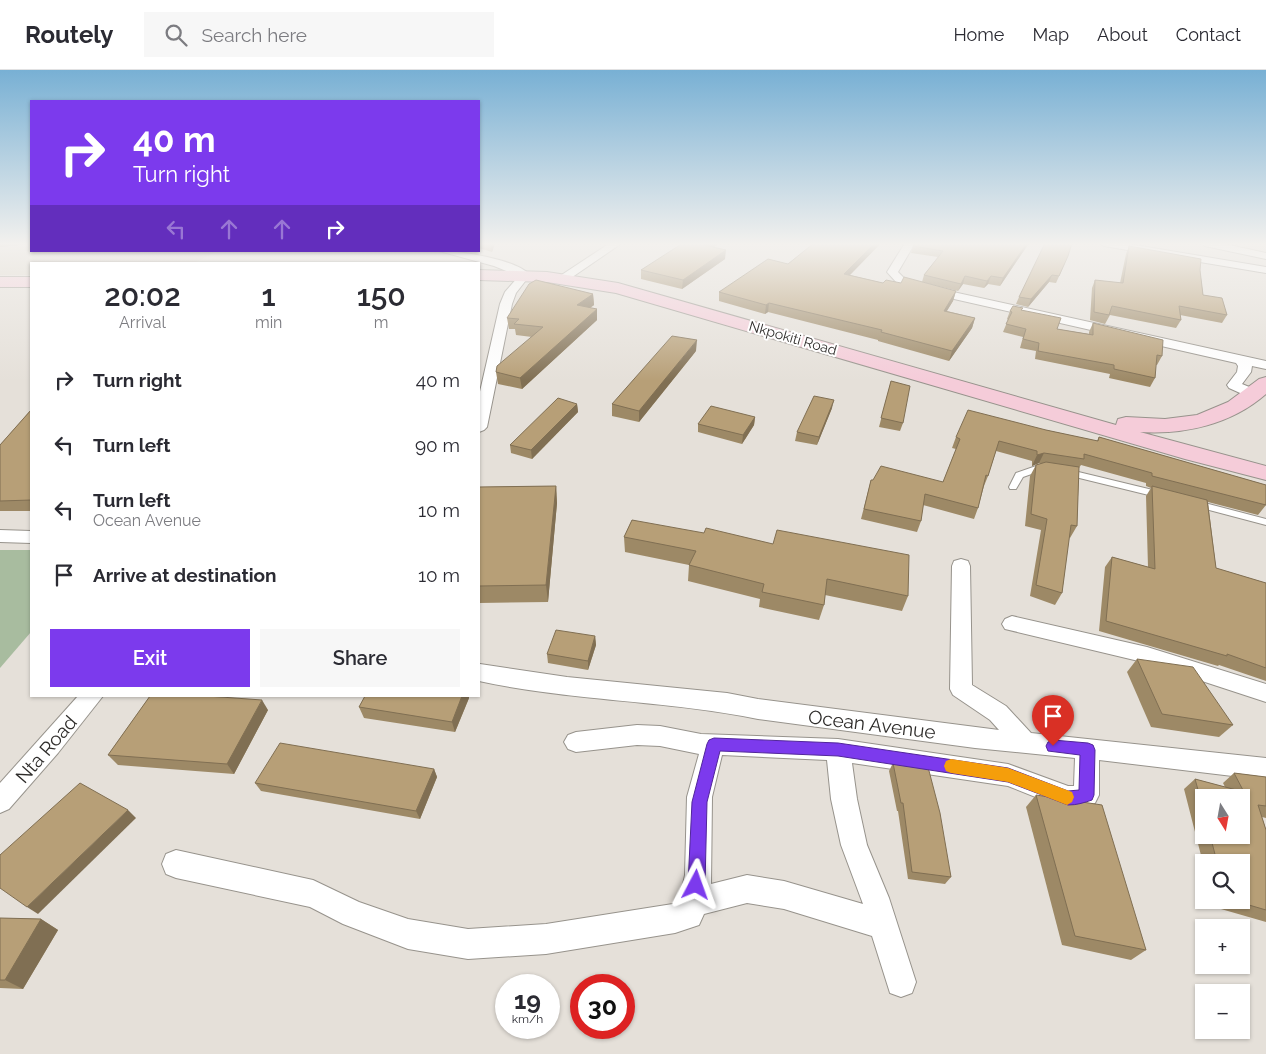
<!DOCTYPE html>
<html lang="en">
<head>
<meta charset="utf-8">
<style>
	body { margin:0; font-family:Raleway,sans-serif; background:#f7f7f7; color:#2b2b33; height:100vh; display:flex; flex-direction:column; font-size:19px; white-space:nowrap }
	* { box-sizing:border-box; margin:0 }
	p { font-size:16px; color:#7c7c81 }
	.icon { flex:none; width:28px; height:28px; fill:none; stroke:currentColor; stroke-width:2; stroke-linecap:round; stroke-linejoin:round }
	.map { position:relative; flex:1; overflow:hidden }
	.side { position:absolute; left:30px; top:192px; width:450px; height:435px; display:flex; flex-direction:column; background:#fff; border-radius:0px; box-shadow:0 1px 4px #0004 }
	.side>* { flex:none }
	.guide { position:absolute; left:30px; top:30px; width:450px; height:152px; border-radius:0px; box-shadow:0 1px 4px #0004; background:#7c3aed; color:#fff; overflow:hidden }
	.needle { width:32px; rotate:169deg }
	.tools { position:absolute; left:1195px; top:719px; display:grid; gap:10px }
	.tools a { display:grid; place-items:center; width:55px; height:55px; border-radius:0px; background:#fff; box-shadow:0 1px 4px #0004; font-size:25px }
	.speed { position:absolute; left:495px; top:904px; display:flex; gap:10px; font-size:25px; font-weight:700; text-align:center }
	.speed>* { display:grid; place-content:center; width:65px; height:65px; border-radius:50%; background:#fff; box-shadow:0 1px 4px #0004; line-height:1 }
	.speed small { font-size:12px; font-weight:400 }
	.speed .limit { border:8px solid #d22; background:#fff; color:#111 }
	.pin { position:absolute; display:grid; place-items:center; width:42px; height:42px; color:#fff; margin:-51px -21px; border-radius:50% 50% 50% 0; rotate:-45deg; box-shadow:0 0 5px #0007 }
	.pin .icon { rotate:45deg }
	.me { position:absolute; width:55px; margin:-28px; rotate:4deg; stroke-linejoin:round; filter:drop-shadow(0 0 4px #0008) }
	.turn { display:flex; align-items:center; gap:18px; height:105px; padding:0 20px; font-size:22px }
	.turn .icon { width:65px; height:65px; stroke-width:2.5 }
	.turn b { display:block; font-size:35px; line-height:42px }
	.lanes { display:flex; align-items:center; height:48px; padding:0 20px; background:#0003; justify-content:center; gap:25px; direction:ltr }
	.lanes .off { opacity:.35 }
	.eta { display:flex; justify-content:space-evenly; align-items:center; height:85px; text-align:center }
	.eta b { font-size:30px; font-weight:600; line-height:35px }
	.button { display:flex; gap:10px; margin-top:auto; padding:10px 20px }
	.button a { flex:1; height:58px; border-radius:0px; background:#7c3aed; color:#fff; font-size:20px; font-weight:600; line-height:58px; text-align:center }
	.button a+a { background:#f7f7f7; color:#2b2b33 }
	ul { padding:0; list-style:none }
	li { display:flex; align-items:center; gap:15px; height:65px; padding:0 20px }
	li div { flex:1 }
	li b { display:block; font-size:19px }
	li em { font-style:normal }
	header { display:flex; align-items:center; gap:30px; box-sizing:border-box; height:70px; padding:0 25px; background:#fff; border-bottom:1px solid #e1e1e2 }
	header strong { font-size:24px }
	nav { display:flex; gap:28px; margin-inline-start:auto; font-size:18px }
	.search { width:350px; height:45px; background:#f7f7f7; display:flex; align-items:center; gap:12px; box-sizing:border-box; padding:0 18px; border-radius:0px; color:#7c7c81; font-size:19px }
	.map>svg:first-child { display:block }
	.built { fill:#dbd4c6 }
	.green { fill:#a8bc9f }
	.lines { fill:none; stroke-linecap:round; stroke-linejoin:round }
	.lane-casing { stroke:#97938c; stroke-width:2 }
	.street-casing { stroke:#97938c; stroke-width:2 }
	.secondary-casing { stroke:#97938c; stroke-width:2 }
	.lane { fill:#fff; fill-rule:evenodd }
	.street { fill:#fff; fill-rule:evenodd }
	.secondary { fill:#f5ccd9; fill-rule:evenodd }
	.wall { fill:#9d8966; fill-rule:evenodd }
	.shaded-wall { fill:#806f53 }
	.building { fill:#b79f77; stroke:#806f53 }
	.route { fill:#7c3aed; stroke:#51269a }
	.slow { fill:#f59e0b }
	.labels { text-anchor:middle; dominant-baseline:central; stroke-width:4; stroke-linejoin:round; paint-order:stroke }
	.far-street-label { font-size:14px; fill:#2e2c2a; stroke:#fff }
	.near-street-label { font-size:19px; fill:#2e2c2a; stroke:#fff }
</style>
</head>
<body>
<header>
<strong>Routely</strong>
<div class="search"><svg class="icon" aria-label="search" viewBox="0 0 24 24"><circle cx="10" cy="10" r="6"/><path d="M15 15l6 6"/></svg>Search here</div>
<nav><a>Home</a><a>Map</a><a>About</a><a>Contact</a></nav>
</header>
<div class="map">
<svg width="1266" height="984" viewBox="0 0 1266 984">
	<rect width="100%" height="100%" fill="#e5e0d9"/>
	<path class="built" d="M0,173h31v8h186l-24,13h-162v11h-31z"/>
	<path class="green" d="M0,480h31v82l-31,36z"/>
	<g class="lines">
		<defs>
			<g id="lane">
				<path d="M1039,395l11,2 1,2 -1,2h-10l-17,6 -7,12h-6l-1,-2 7,-14z"/>
				<path d="M1066,399l95,23 5,3 -5,3 -98,-24 -1,-2 1,-2z"/>
				<path d="M1197,431l69,18v6l-72,-19 -2,-2z"/>
			</g>
			<g id="street">
				<path d="M610,173h12l-54,37h-8l-1,-2 1,-2z"/>
				<path d="M905,173h10l-17,29 7,7 30,9 331,73v8l-14,-3 -1,6 -9,12 17,7 2,3 -2,3h-10l-20,-9 -2,-3 10,-13 1,-6 -2,-3 -304,-69 -35,-11 -10,-11z"/>
				<path d="M1099,173h24l143,24v6l-162,-27z"/>
				<path d="M1200,173h20l46,10v6l-61,-13z"/>
				<path d="M439,181c21,0 77,8 91,24l-14,18 -4,11 -25,123 -3,3 -5,2v-36l21,-92 5,-12 14,-16 -25,-10z"/>
				<path d="M0,460l31,1v12l-31,-1z"/>
				<path d="M961,489l7,2 2,5 2,119 34,21 25,27 235,25v22l-167,-20v35l-4,8 -19,7h-8l-60,-24 -156,-23 5,36 10,46 22,53 27,84 -4,11 -11,4 -11,-4 -18,-57 -88,-27 -37,-6 -43,11 -5,11 -24,8 -129,21 -78,5 -60,-10 -65,-25 -33,-17 -134,-29 -10,-4 -4,-10 4,-10 10,-4 137,30 46,22 49,17 60,10 78,-5 133,-21 6,-28 2,-78 12,-43 -39,-8 -23,-1 -61,7 -8,-3 -4,-7 4,-7 8,-3 61,-7 23,1 41,8 137,5 170,25 60,22h6l1,-28 -100,-10 -217,-29c-92,-19 -187,-18 -279,-38l1,-17 87,13 160,16 31,6 241,31 -9,-10 -37,-25 -3,-6 2,-123 2,-5zM722,685l105,5 4,39 10,46 22,59 -79,-23 -37,-6 -36,9 1,-87z"/>
				<path d="M1012,546l135,31 119,37v18l-119,-39 -142,-34 -3,-5 3,-5z"/>
				<path d="M78,626h25l-45,57 -49,56 -9,4v-30z"/>
			</g>
			<g id="secondary">
				<path d="M479,200l68,2 71,11 498,142 2,-6 8,-2 39,2 32,-4 31,-13 31,-23 7,-2v17c-34,30 -81,41 -126,38l126,34v14l-81,-21 -569,-166 -69,-11 -68,-2z"/>
				<rect x="0" y="207" width="31" height="10"/>
			</g>
		</defs>
		<use href="#lane" class="lane-casing"/>
		<use href="#street" class="street-casing"/>
		<use href="#secondary" class="secondary-casing"/>
		<use href="#lane" class="lane"/>
		<use href="#street" class="street"/>
		<use href="#secondary" class="secondary"/>
	</g>
	<g class="wall">
		<path d="M479,173h16l-3,9 -13,-4z"/>
		<path d="M814,173h67l-31,32 33,8h18l55,8 -3,10 -6,10 28,7 -3,10 -23,33 -71,-20v-1l-110,-28 -3,2 -46,-13v-9l69,-28z"/>
		<path d="M1029,173l-29,43 -12,-2 -4,4 -21,-4 -5,7 -36,-9 2,-7 14,-18 -27,-4 2,-7z"/>
		<path d="M1129,176l71,24 3,25 24,20 -5,8 -42,-8 1,5 -5,8 -66,-13 -5,9 -15,-4 2,-32 3,-8 25,3 6,-29z"/>
		<path d="M714,177l11,12 -43,30 -41,-10v-9z"/>
		<path d="M1065,193l-9,20 -7,-1 -21,25 -12,-3 3,-7z"/>
		<path d="M593,224l1,11 -4,3 7,12 -75,69 -24,-5 -2,-12 36,-35 -16,-2 -1,-6h-6l-2,-11z"/>
		<path d="M1022,240l35,19 32,5v-2l4,-9 69,33 -5,9h-1l-1,13 -5,9 -41,-9 1,-4 -75,-15 1,-8 -16,-3 3,-11 -20,-5 5,-12 -1,-1 3,-8z"/>
		<path d="M696,281l-57,71 -27,-6v-12z"/>
		<path d="M891,311l12,42 -3,8 -21,-4z"/>
		<path d="M577,334l1,8 -46,47 -21,-6 -1,-8z"/>
		<path d="M832,338l-15,37 -22,-4 2,-9z"/>
		<path d="M31,340v101h-31v-66z"/>
		<path d="M755,347l-1,8 -12,19 -44,-12v-8z"/>
		<path d="M1046,360l51,11 2,-4 167,48v20l-8,10 -50,-13 8,66 50,15v98l-47,-16 -1,1 -119,-35 6,-64 7,-10 36,10 -2,-71 5,-8 -5,-2v-3l-65,-18 -2,3 -2,58 -7,12 -1,-1 -7,56 -7,12 -25,-9 11,-66 -16,-4 5,-50 6,-11 5,-2h-2l-7,3v-5l-36,-10 -8,25 -4,10 -6,22 -4,11 -51,-14 -2,16 -4,11 -56,-13 10,-39 72,2 13,-33 -4,-1 4,-11z"/>
		<path d="M556,416l1,17 -9,99 -69,1v-116z"/>
		<path d="M632,450l276,76 -6,15 -77,-16 -1,10 -5,15 -60,-13 1,-8 -72,-18 1,-16 -64,-13 -1,-15z"/>
		<path d="M595,566l1,9 -8,25 -40,-7 -1,-9z"/>
		<path d="M1137,589l96,66 -14,12 -68,-10 -24,-55z"/>
		<path d="M150,626h66v1l52,13 -34,64 -116,-9 -10,-10z"/>
		<path d="M365,626h104v2l-14,34 -91,-14 -5,-11z"/>
		<path d="M893,693l58,114 -6,7 -37,-5 -10,-68h-1l-8,-40z"/>
		<path d="M434,699l3,8 -17,42 -159,-28 -6,-8z"/>
		<path d="M1234,703l32,4v41l-4,-1 4,13v92l-52,-15 -2,-7h29v-38h-37v5l-20,-78 11,-10 30,8 -2,-4zM1204,728l37,37h-37z"/>
		<path d="M1036,725l110,155 -15,10 -69,-15 -36,-138z"/>
		<path d="M0,848l41,1 17,11 -35,59 -23,-1z"/>
	</g>
	<g class="shaded-wall">
		<path d="M0,173h31v1l-31,3z"/>
		<path d="M492,173h3l-3,9 -1,-6z"/>
		<path d="M707,173h13l-16,11v-9z"/>
		<path d="M875,173h6l-39,40 2,-9z"/>
		<path d="M1027,173h2l-29,43 3,-8z"/>
		<path d="M726,180l-1,9 -43,30 1,-9z"/>
		<path d="M1052,205l-3,7 -21,25 3,-8z"/>
		<path d="M965,206l-2,8 -5,7 3,-7z"/>
		<path d="M991,206l-3,8 -4,4 3,-7z"/>
		<path d="M956,221l-3,10 -12,19 3,-9z"/>
		<path d="M593,224l1,11 -16,11 -1,-11z"/>
		<path d="M769,233l-1,9 -3,2 1,-9z"/>
		<path d="M597,239v11l-75,69 -2,-11z"/>
		<path d="M975,248l-3,10 -23,33 3,-10z"/>
		<path d="M697,270l-1,11 -57,71v-11z"/>
		<path d="M834,330l-2,8 -15,37 2,-8z"/>
		<path d="M577,334l1,8 -46,47 -1,-9z"/>
		<path d="M755,347l-1,8 -12,19 1,-9z"/>
		<path d="M1044,383l-5,10 -7,3 5,-11z"/>
		<path d="M556,416l1,17 -9,99 -2,-17z"/>
		<path d="M595,566l1,9 -8,25v-9z"/>
		<path d="M462,626h7v2l-14,34 -3,-10z"/>
		<path d="M262,630l6,10 -34,64 -7,-10z"/>
		<path d="M434,699l3,8 -17,42 -4,-8z"/>
		<path d="M128,740l8,8 -98,96 -11,-7z"/>
		<path d="M41,849l17,11 -35,59 -18,-9z"/>
	</g>
	<g class="building">
		<path d="M482,173h10l-1,3z"/>
		<path d="M683,173h24l-3,2 22,5 -43,30 -42,-10z"/>
		<path d="M814,173h61l-31,31 39,9 3,-3 15,3 3,-6 52,14 -12,20 31,7 -23,33 -71,-19 1,-2 -113,-27 -3,2 -47,-13 49,-33 20,5z"/>
		<path d="M915,173h112l-24,35 -12,-2 -4,5 -22,-5 -4,8 -37,-9 19,-24 -30,-5z"/>
		<path d="M1045,173h27l-4,13 -9,20 -7,-1 -21,24 -12,-2z"/>
		<path d="M1129,176l72,13 -1,11 3,25 19,3 5,17 -48,-9 2,14 -69,-14 -3,9 -15,-3 1,-32 28,3z"/>
		<path d="M536,210l57,14 -16,11 20,4 -77,69 -24,-6 1,-6 46,-39 -29,-3 5,-5 -12,-1 22,-34z"/>
		<path d="M1013,236l10,2 -2,2 40,8 -4,11 36,6v-12l70,17 -1,16 -5,-1 -2,23 -41,-9v-4l-76,-14 1,-8 -16,-4 3,-10 -20,-5 6,-12 -2,-1z"/>
		<path d="M672,266l25,4 -58,71 -27,-7z"/>
		<path d="M891,311l19,5 -7,37 -22,-5z"/>
		<path d="M814,326l20,4 -15,37 -22,-5z"/>
		<path d="M558,328l19,6 -46,46 -21,-5z"/>
		<path d="M711,336l44,11 -12,18 -45,-11z"/>
		<path d="M31,340v90l-31,1v-56z"/>
		<path d="M968,340l78,20 52,11 1,-4 167,48v20l-114,-29v-3l-68,-19v5l-40,-6 -7,2v-4l-38,-10 -11,35 -2,-1 -8,33 -53,-14 -4,27 -57,-12 7,-29h2l8,-14 62,16 17,-43 -4,-2z"/>
		<path d="M1046,392l33,5 -2,59 -6,-1 -9,68 -26,-8 11,-66 -16,-5 5,-49z"/>
		<path d="M556,416l-10,99 -67,1v-99z"/>
		<path d="M1152,416l55,14 9,68 50,15v85l-39,-14v2l-121,-35 6,-64 43,12z"/>
		<path d="M632,450l72,13 2,-5 67,16 4,-14 132,25 -1,41 -81,-17 -3,26 -62,-13 2,-8 -75,-19 7,-14 -72,-14z"/>
		<path d="M556,560l39,6 -7,25 -41,-7z"/>
		<path d="M1137,589l56,8 40,58 -71,-11z"/>
		<path d="M150,626h57l55,4 -35,64 -119,-9z"/>
		<path d="M365,626h97l-10,26 -93,-15z"/>
		<path d="M280,673l154,26 -18,42 -161,-28z"/>
		<path d="M893,693l35,4 12,46 11,64 -39,-5 -9,-69h-2z"/>
		<path d="M1234,703l32,4v29l-8,-1 8,25v80l-34,-10h9v-38h-24l-7,-27h31v-37h-37v13l-9,-32 49,13z"/>
		<path d="M80,713l48,27 -101,97 -27,-19v-33z"/>
		<path d="M1036,725l66,10 44,145 -71,-14z"/>
		<path d="M0,848l41,1 -36,61h-5z"/>
	</g>
	<linearGradient id="sky" x2="0" y2="1"><stop stop-color="#78b0d4"/><stop offset="0.56" stop-color="#f3f1ee"/><stop offset="1" stop-color="#f3f1ee" stop-opacity="0"/></linearGradient>
	<rect width="1266" height="311" fill="url(#sky)"/>
	<path class="route" d="M714,668l124,5 170,25 60,23 11,-1 1,-35 -32,-4 -2,-5 2,-4 5,-2 35,3 5,2 2,5 -1,45 -2,5c-9,3 -15,5 -24,5l-60,-23 -170,-26 -118,-5 -13,51 -2,83 -3,6 -6,2 -5,-2 -3,-6 4,-83 15,-58 2,-4z"/>
	<path class="slow" d="M951,689l57,9 64,24 2,5 -2,5 -5,3 -59,-23 -57,-9 -5,-2 -2,-5 2,-5z"/>
	<g class="labels">
		<g class="far-street-label">
			<text transform="translate(793 268) rotate(16)">Nkpokiti Road</text>
		</g>
		<g class="near-street-label">
			<text transform="translate(872 654) rotate(7)">Ocean Avenue</text>
			<text transform="translate(46 679) rotate(-49)">Nta Road</text>
		</g>
	</g>
</svg>
<div class="tools">
<a><svg class="needle" viewBox="-14 -14 28 28"><path d="M0-13l5 13h-10z" fill="#e53935"/><path d="M0 13l5-13h-10z" fill="#7c7c81"/></svg></a>
<a><svg class="icon" aria-label="search" viewBox="0 0 24 24"><circle cx="10" cy="10" r="6"/><path d="M15 15l6 6"/></svg></a>
<a>+</a>
<a>−</a>
</div>
<div class="speed"><div>19<small>km/h</small></div><div class="limit">30</div></div>
<div class="pin" style="left:1053px;top:676px;background:#d93025"><svg class="icon" aria-label="arrive" viewBox="0 0 24 24"><path d="M6 21V4h12l-3 4 3 4H6"/></svg></div>
<svg class="me" style="left:696px;top:815px" viewBox="-20 -20 40 40"><path d="M0-17L14 15 0 8-14 15z" fill="#7c3aed" stroke="#fff" stroke-width="4"/></svg>
<div class="guide">
<div class="turn"><svg class="icon" aria-label="right" viewBox="0 0 24 24"><path d="M7 20v-9h11M14 6l5 5-5 5"/></svg><div><b>40 m</b>Turn right</div></div>
<div class="lanes"><svg class="icon off" aria-label="left" viewBox="0 0 24 24"><path d="M17 20v-9H6M10 6l-5 5 5 5"/></svg><svg class="icon off" aria-label="ahead" viewBox="0 0 24 24"><path d="M12 20V5M6 11l6-6 6 6"/></svg><svg class="icon off" aria-label="ahead" viewBox="0 0 24 24"><path d="M12 20V5M6 11l6-6 6 6"/></svg><svg class="icon" aria-label="right" viewBox="0 0 24 24"><path d="M7 20v-9h11M14 6l5 5-5 5"/></svg></div>
</div>
<section class="side">
<div class="eta">
<div><b>20:02</b><p>Arrival</p></div>
<div><b>1</b><p>min</p></div>
<div><b>150</b><p>m</p></div>
</div>
<ul>
<li><svg class="icon" aria-label="right" viewBox="0 0 24 24"><path d="M7 20v-9h11M14 6l5 5-5 5"/></svg><div><b>Turn right</b></div><em>40 m</em></li>
<li><svg class="icon" aria-label="left" viewBox="0 0 24 24"><path d="M17 20v-9H6M10 6l-5 5 5 5"/></svg><div><b>Turn left</b></div><em>90 m</em></li>
<li><svg class="icon" aria-label="left" viewBox="0 0 24 24"><path d="M17 20v-9H6M10 6l-5 5 5 5"/></svg><div><b>Turn left</b><p>Ocean Avenue</p></div><em>10 m</em></li>
<li><svg class="icon" aria-label="arrive" viewBox="0 0 24 24"><path d="M6 21V4h12l-3 4 3 4H6"/></svg><div><b>Arrive at destination</b></div><em>10 m</em></li>
</ul>
<div class="button"><a>Exit</a><a>Share</a></div>
</section>
</div>
</body>
</html>
